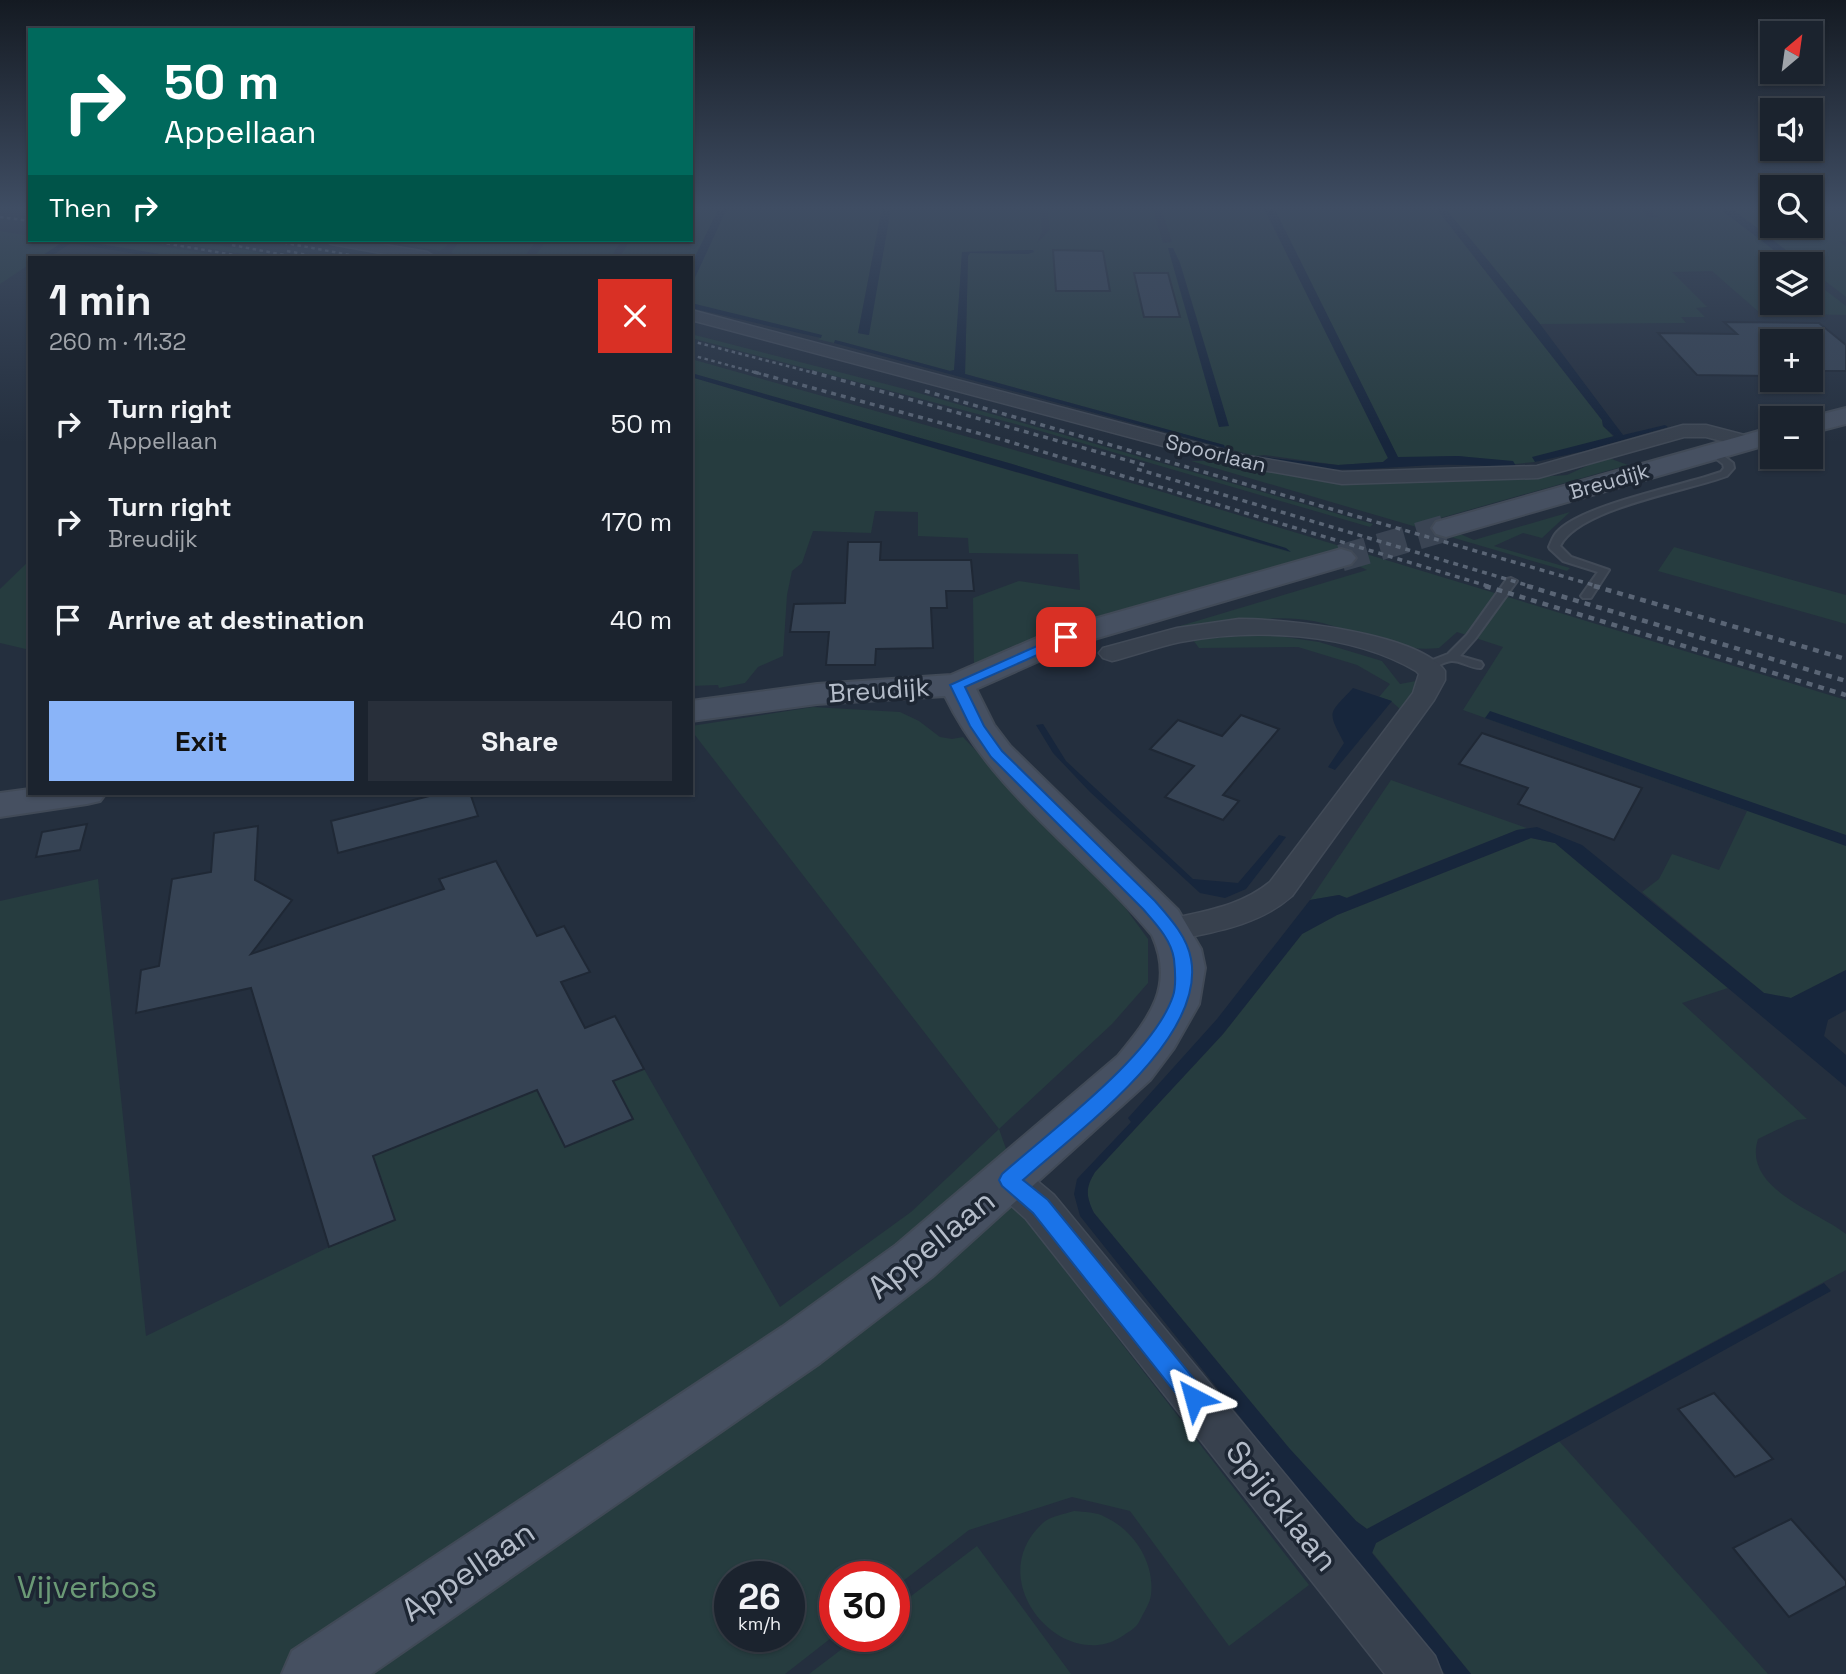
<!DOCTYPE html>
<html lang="en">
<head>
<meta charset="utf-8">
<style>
	body { margin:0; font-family:"Space Grotesk",sans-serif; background:#282f3a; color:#f1f3f6; height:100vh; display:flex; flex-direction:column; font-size:26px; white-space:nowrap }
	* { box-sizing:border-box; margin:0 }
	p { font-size:23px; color:#a0a4aa }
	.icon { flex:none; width:38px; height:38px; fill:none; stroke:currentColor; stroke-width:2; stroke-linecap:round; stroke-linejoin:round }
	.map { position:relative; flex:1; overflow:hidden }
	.details { position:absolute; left:28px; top:256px; width:665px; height:539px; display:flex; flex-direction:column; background:#1b232e; border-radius:0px; box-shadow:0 2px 5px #0004,0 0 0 2px #39404a }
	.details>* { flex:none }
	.banner { position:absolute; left:28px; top:28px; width:665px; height:214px; border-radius:0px; box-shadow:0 2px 5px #0004,0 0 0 2px #39404a; background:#00695c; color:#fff; overflow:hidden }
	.needle { width:46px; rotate:29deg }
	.tools { position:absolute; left:1760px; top:21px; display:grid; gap:14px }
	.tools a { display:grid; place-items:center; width:63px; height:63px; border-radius:0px; background:#1b232e; box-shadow:0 2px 5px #0004,0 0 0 2px #39404a; font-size:35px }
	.speed { position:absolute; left:714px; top:1561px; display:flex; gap:14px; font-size:35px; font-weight:700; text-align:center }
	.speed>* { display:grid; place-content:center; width:91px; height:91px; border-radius:50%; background:#1b232e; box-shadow:0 2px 5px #0004,0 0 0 2px #39404a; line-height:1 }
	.speed small { font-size:18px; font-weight:400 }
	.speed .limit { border:10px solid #d22; background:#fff; color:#111 }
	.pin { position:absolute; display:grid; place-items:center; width:60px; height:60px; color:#fff; margin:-30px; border-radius:14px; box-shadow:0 4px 10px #0006 }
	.me { position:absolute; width:77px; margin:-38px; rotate:321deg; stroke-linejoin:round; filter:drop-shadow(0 0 5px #0008) }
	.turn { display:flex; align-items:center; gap:24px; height:147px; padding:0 21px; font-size:32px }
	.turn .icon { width:91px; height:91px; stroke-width:2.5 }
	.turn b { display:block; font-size:49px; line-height:60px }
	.then { display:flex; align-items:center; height:66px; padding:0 21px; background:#0003; gap:14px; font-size:26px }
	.round { display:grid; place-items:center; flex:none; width:74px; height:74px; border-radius:0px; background:#282f3a }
	.summary { display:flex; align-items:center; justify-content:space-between; height:119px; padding:0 21px }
	h1 { font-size:42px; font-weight:600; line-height:52px }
	.primary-button { display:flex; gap:14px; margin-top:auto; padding:14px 21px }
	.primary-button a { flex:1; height:80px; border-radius:0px; background:#8ab4f8; color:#111; font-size:28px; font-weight:600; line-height:80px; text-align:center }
	.primary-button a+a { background:#282f3a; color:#f1f3f6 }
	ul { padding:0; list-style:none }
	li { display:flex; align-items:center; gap:21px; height:98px; padding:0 21px }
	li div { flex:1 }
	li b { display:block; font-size:26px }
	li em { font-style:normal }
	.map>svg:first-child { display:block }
	.green { fill:#263c3f; fill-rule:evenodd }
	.water { fill:#17263c }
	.building { fill:#364354; stroke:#1f2835; stroke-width:2 }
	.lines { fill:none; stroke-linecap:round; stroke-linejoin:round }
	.secondary-tunnel { stroke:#3a4453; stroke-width:27; stroke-dasharray:27 13; stroke-linecap:butt }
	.lane-casing { stroke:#414a57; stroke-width:4 }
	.street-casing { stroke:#414a57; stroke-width:3 }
	.secondary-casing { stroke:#414a57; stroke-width:4 }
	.lane { fill:#38414e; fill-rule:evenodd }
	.street { fill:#38414e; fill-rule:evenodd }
	.secondary { fill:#465061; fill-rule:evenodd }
	.rail-far2 { stroke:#5a6575; stroke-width:2.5; stroke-dasharray:3.5 3.5; stroke-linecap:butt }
	.rail-far1 { stroke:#5a6575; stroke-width:3.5; stroke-dasharray:5 5; stroke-linecap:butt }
	.rail { stroke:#5a6575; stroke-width:4.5; stroke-dasharray:6 6; stroke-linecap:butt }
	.route { fill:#1a73e8; stroke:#114b97; stroke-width:2 }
	.labels { text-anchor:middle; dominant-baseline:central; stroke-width:7; stroke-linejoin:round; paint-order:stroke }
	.far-street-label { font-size:21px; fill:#b4bcc9; stroke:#1d2633 }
	.street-label { font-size:26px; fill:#b4bcc9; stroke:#1d2633 }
	.near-street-label { font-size:32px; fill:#b4bcc9; stroke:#1d2633 }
	.near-park-label { font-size:32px; fill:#6b9a76; stroke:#1d2633 }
</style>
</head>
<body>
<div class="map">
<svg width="1846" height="1674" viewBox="0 0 1846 1674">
	<rect width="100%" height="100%" fill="#242f3e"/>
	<g class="green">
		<path d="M691,208h28l-28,57v-8h-71l10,-17h61z"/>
		<path d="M727,208h155l-24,125 10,2 23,-127h149l2,24 -5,11 13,-13 -3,-22h106l10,35 9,-1 -11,-34h103l124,250 -5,4 -45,3 -74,-10 -8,1 6,2 -37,-10 -1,-3 -259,-71 3,-118 2,-3 58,1 5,-4 -71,2 -7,118 -5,1 -111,-30 -5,2 -17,-4 4,-1 -130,-35v-17z"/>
		<path d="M1274,208h162l166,212 1,6 11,11 -79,25 10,-1 -30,3 -57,-8 -60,2z"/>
		<path d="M1445,208h194l11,10h10l-12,-10h71l73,56h-19v39h38v-24l35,27v9l-86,-2 -48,-42 -40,1 35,35 -11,1 9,9h-24l5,6 -146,1z"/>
		<path d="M1731,208h42v18h38v-18h35v33h-7l7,6v50l-35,-27v-6h-7z"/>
		<path d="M0,231l30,5v4l33,2 -23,15h-10v7l-30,20z"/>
		<path d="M76,240h48l103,17h-50z"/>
		<path d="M159,240h32l92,17h-23z"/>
		<path d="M377,240h77l-14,11z"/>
		<path d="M460,240h77l-13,17h-50l-23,-4z"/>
		<path d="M547,240h75l-11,17h-77z"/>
		<path d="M691,334l214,55 468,135 -3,3 -340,-99 -339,-90z"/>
		<path d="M691,359l465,131 690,210v270l-55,28 -27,-5 -122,-101 17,-13 13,-25 47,16 28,-59 -284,-101 40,-63 -46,-15 -18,16c-50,6 -92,-25 -141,-29 -54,-5 -131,16 -185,27l254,-76 -38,-18 -231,64 -19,10 -69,21 -36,21 -1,-70 46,-17 61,9 -2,-36 -109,-1 -1,-15 -50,-2v-24l-43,-1 -4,22 -58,-2 -11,32 -10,8 -5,24 -4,61 -25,11 -13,16 -26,5 -1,-3 -27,1v-309l598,175 -277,-88 -321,-91z"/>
		<path d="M1606,457l22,8 -198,56 44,19 96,-28 -28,26 -19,-5 -29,13 76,22 -3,3 -376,-110h22l36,9 3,-3 78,13 189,-2 48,-3z"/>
		<path d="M1674,547l172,48v29l-188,-53z"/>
		<path d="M30,560v90l-30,-7v-54z"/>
		<path d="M1258,633l61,9 63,19 18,23 16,-3v13l-15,16 -10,-9 -12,-4 11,-13 -33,-19 -59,-18 -99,1 -6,-8z"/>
		<path d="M813,707l87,5 19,9 21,16 12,2 11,-2 161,169 24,33v44l-36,41 -113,105 37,104 273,352 -80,61 -99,-135 -58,-14 -103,33 -75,58v-11h-59v58l-50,39h-785v-773l98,-22 48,457 183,-89 66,-27 -22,-64 164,-67 28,58 68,-28 -20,-38 31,-12 136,238 131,-95 88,-83 -308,-399v-4zM730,1577h59v59h-59z"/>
		<path d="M1391,780l136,48 -10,2 -171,68 -7,-3 -29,5z"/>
		<path d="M1531,838l24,5 173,145 -46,15 125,116 -10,1 -39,19c-16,50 60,72 88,95v36l-479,259 -11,-8 -67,-73 -195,-235c-8,-17 -9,-25 1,-41l128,-138 79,-100 35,-19z"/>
		<path d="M1559,1441l209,233h-297l-99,-122 4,-9z"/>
		<path d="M1074,1511c10,1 23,1 31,6 29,13 50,46 46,78 -1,8 -7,17 -11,25 -3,8 -12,12 -19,17 -59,37 -142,-58 -77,-115 7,-6 21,-8 30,-11z"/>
		<path d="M977,1546l94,128h-262l50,-38h35v-27z"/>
	</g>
	<g class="water">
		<path d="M719,208h8l-36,78v-21z"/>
		<path d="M882,208h9l-22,127 -11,-2z"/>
		<path d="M1264,208h10l124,249 60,-1 55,5 3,5c-25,1 -50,-2 -75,-1 -62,1 -126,14 -186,-9l83,9 45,-3 5,-4z"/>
		<path d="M1436,208h9l95,116 83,111 42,-10 3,2 -84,24 -49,11 -3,-5 82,-21 -11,-10 -1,-6z"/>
		<path d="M1719,208h12l73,56h-12z"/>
		<path d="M52,240h24l101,17h-23l-83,-14 -21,14h-10l23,-15z"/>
		<path d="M1168,248h5l7,15 49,163 -10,1z"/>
		<path d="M1033,250l1,2 -6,2 -58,-1 -2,3 -3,118 259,71 1,3 -391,-105 1,-3 4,1 111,30 4,-1 8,-118z"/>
		<path d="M691,303l131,32 -1,3 -130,-30z"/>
		<path d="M691,373l321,91 274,84 5,4 -600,-175z"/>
		<path d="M1353,688l39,13 -57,69 -7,-3 16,-24c-17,-33 -16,-28 9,-55z"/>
		<path d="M1490,711l356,124v11l-361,-128z"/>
		<path d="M1043,724l23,37 127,118 45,4 41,-48 7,2 -40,52 -21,9 -25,-5 -110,-101 -37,-39 -17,-28z"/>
		<path d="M1537,827l45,18 182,148 27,5 55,-28v40l-18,10 -4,16 22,19v32l-291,-244 -24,-5 -194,77 -35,19 -79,100 -128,138c-10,16 -9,24 -1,41l195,235 67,73 11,8 457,-246 7,8 -455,252 -4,10 99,121h-26l-365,-458 -6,-22 3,-15 54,-57 -3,-4 89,-99 93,-119 29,-5 8,3 170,-68z"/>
	</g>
	<g class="building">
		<path d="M1053,250l50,1 7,40h-54z"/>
		<path d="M1134,273h34l12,44h-36z"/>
		<path d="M1724,322l95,1 27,22v26h-35v-30h-38v29h-10l6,6 -72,-1 -39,-42 79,1z"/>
		<path d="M848,542h33l-1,18h91l3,31h-28l1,17h-16l2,40 -57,1 -1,16h-49l3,-33h-39l4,-28 51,-1z"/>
		<path d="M1241,715l38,14 -56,66 16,6 -16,19 -58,-23 29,-31 -44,-17 28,-29 44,16z"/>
		<path d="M1482,733l160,55 -28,52 -96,-36 10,-16 -69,-24z"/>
		<path d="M441,793h29l8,23 -140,37 -7,-32z"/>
		<path d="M87,824l-7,26 -44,7 6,-25z"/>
		<path d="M258,826l-3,54 37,20 -41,54 193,-65 -5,-10 57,-18 41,75 27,-10 26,46 -29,10 24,46 30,-12 29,53 -31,12 20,38 -68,28 -28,-57 -164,66 22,64 -66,27 -78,-259 -115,25 5,-43 18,-4 13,-87 39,-7 3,-39z"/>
		<path d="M1714,1393l59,66 -38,18 -57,-68z"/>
		<path d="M1791,1519l55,62v5l-57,31 -56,-69z"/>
	</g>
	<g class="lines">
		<path class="secondary-tunnel" d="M1341,558l105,-30"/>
		<defs>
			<g id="lane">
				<path d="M1710,450h6l17,13 1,5 -7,8c-40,15 -148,32 -167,70l11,11 38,13 -18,28h-8l-2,-2 17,-24 -35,-11 -13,-12 -1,-2c2,-4 4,-11 8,-15 24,-27 125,-46 164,-60l3,-4 -1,-4 -13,-10z"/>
				<path d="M1511,578l6,3 -42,58 -15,17 21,6 2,3 -2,3c-10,1 -20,-8 -30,-7 -10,1 -18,10 -29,9l-2,-3 2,-3 26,-10 19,-19 40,-56z"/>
			</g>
			<g id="street">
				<path d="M324,240h31l72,12 8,5h-32l-72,-13z"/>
				<path d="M691,310l551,145 100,17 195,-6 146,-41h23l50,13 3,4 -3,4 -7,2 -43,-11h-22l-146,41 -196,6 -108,-19 -543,-145z"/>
				<path d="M1239,619c45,0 180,14 206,52v9l-11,20 -142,196c-34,30 -79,36 -122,45l-11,-3 -5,-8 5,-8c40,-11 78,-13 111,-40l143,-189 6,-19 -3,-3c-67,-39 -162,-43 -236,-29 -23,5 -45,13 -68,19l-9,-3 -4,-5 4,-5 74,-20z"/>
				<path d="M1009,1164l14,5 31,26 381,461 7,18h-57l-359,-455 -31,-28 -5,-11 5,-11z"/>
			</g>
			<g id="secondary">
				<path d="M1846,408v16l-35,9v-15h-4z"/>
				<path d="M1773,427v16l-317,91 -10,3 -10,-3 -4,-6 4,-6z"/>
				<path d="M1341,549l10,3 5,6 -5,6 -274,80 -101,45 18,36 16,21 168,164 23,39 4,19 -6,36 -25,44 -24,32 -218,197 -112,86 -449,311h-89l10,-23 490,-324 114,-82 222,-189c32,-39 57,-70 34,-121 -67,-81 -161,-143 -207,-239l-128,8 -126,17v-20l126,-17 134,-9 104,-45z"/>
				<path d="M30,789v4h76l-6,8 -13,3 -87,13v-24z"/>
			</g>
		</defs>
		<use href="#lane" class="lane-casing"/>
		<use href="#street" class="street-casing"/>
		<use href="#secondary" class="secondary-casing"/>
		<use href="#lane" class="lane"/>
		<use href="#street" class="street"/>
		<use href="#secondary" class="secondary"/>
		<g class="rail-far2">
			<path d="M20,208l10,1"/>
			<path d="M0,217l30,4"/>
			<path d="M146,240l100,17"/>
			<path d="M270,240l90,17"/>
			<path d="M232,245l63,12"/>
			<path d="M287,251l31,6"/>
			<path d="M691,341l127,33"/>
			<path d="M691,355l70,19"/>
		</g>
		<g class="rail-far1">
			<path d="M754,372l253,69 484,146"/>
			<path d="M812,372l336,94"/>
			<path d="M925,391l675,196"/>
			<path d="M1137,469l396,118"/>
		</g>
		<g class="rail">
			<path d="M1485,586l361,109"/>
			<path d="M1527,586l319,95"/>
			<path d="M1594,586l252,73"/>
		</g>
	</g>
	<linearGradient id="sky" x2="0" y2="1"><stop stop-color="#141a22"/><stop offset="0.47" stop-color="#3f4d63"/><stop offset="1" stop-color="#3f4d63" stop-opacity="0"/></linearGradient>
	<rect width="1846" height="442" fill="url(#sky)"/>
	<path class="route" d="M1066,633l7,4 -2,3 -106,47 19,39 18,25 153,150c14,16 32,35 36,58 15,81 -114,172 -168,221l25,20 155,190 3,8 -3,8 -9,3 -8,-3 -153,-193 -31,-27 -3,-6 3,-6c48,-43 151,-118 171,-178 3,-9 2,-28 1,-37 -3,-20 -19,-36 -31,-50l-152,-152 -21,-31 -20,-41z"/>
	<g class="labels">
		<g class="far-street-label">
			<text transform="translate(1216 453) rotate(14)">Spoorlaan</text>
			<text transform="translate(1609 481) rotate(-16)">Breudijk</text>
		</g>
		<g class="street-label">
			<text transform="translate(879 690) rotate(-4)">Breudijk</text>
		</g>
		<g class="near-street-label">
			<text transform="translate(931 1244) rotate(-39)">Appellaan</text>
			<text transform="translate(1282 1506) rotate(51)">Spijcklaan</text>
			<text transform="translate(468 1571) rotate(-34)">Appellaan</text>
		</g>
		<g class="near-park-label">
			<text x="87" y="1587">Vijverbos</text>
		</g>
	</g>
</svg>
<div class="tools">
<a><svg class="needle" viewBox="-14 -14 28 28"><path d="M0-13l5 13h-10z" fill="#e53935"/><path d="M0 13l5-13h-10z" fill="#a0a4aa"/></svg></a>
<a><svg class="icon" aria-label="sound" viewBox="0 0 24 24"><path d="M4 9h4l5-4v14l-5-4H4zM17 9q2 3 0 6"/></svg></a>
<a><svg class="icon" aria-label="search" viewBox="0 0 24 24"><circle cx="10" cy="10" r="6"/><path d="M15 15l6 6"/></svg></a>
<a><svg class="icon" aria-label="layers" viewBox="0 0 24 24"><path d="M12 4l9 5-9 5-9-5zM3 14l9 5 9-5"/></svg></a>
<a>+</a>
<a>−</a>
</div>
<div class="speed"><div>26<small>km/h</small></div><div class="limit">30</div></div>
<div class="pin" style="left:1066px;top:637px;background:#d93025"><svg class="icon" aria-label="arrive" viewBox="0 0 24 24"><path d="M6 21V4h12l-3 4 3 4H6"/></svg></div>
<svg class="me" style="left:1194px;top:1398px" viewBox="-20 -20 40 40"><path d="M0-17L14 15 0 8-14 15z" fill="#1a73e8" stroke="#fff" stroke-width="4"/></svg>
<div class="banner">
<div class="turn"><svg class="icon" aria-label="right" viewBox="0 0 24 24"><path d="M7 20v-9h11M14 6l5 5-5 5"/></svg><div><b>50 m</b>Appellaan</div></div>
<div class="then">Then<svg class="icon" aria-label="right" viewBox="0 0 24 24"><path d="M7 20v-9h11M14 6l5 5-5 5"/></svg></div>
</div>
<section class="details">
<div class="summary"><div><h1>1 min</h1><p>260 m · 11:32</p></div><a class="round" style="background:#d93025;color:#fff"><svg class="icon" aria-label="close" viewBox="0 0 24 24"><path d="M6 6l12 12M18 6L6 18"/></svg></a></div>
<ul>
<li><svg class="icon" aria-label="right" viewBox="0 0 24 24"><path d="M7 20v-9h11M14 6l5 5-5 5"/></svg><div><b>Turn right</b><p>Appellaan</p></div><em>50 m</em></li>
<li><svg class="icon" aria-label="right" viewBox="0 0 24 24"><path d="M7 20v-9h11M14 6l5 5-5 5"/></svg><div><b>Turn right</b><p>Breudijk</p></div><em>170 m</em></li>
<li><svg class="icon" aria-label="arrive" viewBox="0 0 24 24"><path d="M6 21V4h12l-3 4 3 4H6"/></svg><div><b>Arrive at destination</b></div><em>40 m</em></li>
</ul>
<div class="primary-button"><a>Exit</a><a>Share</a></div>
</section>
</div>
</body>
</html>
